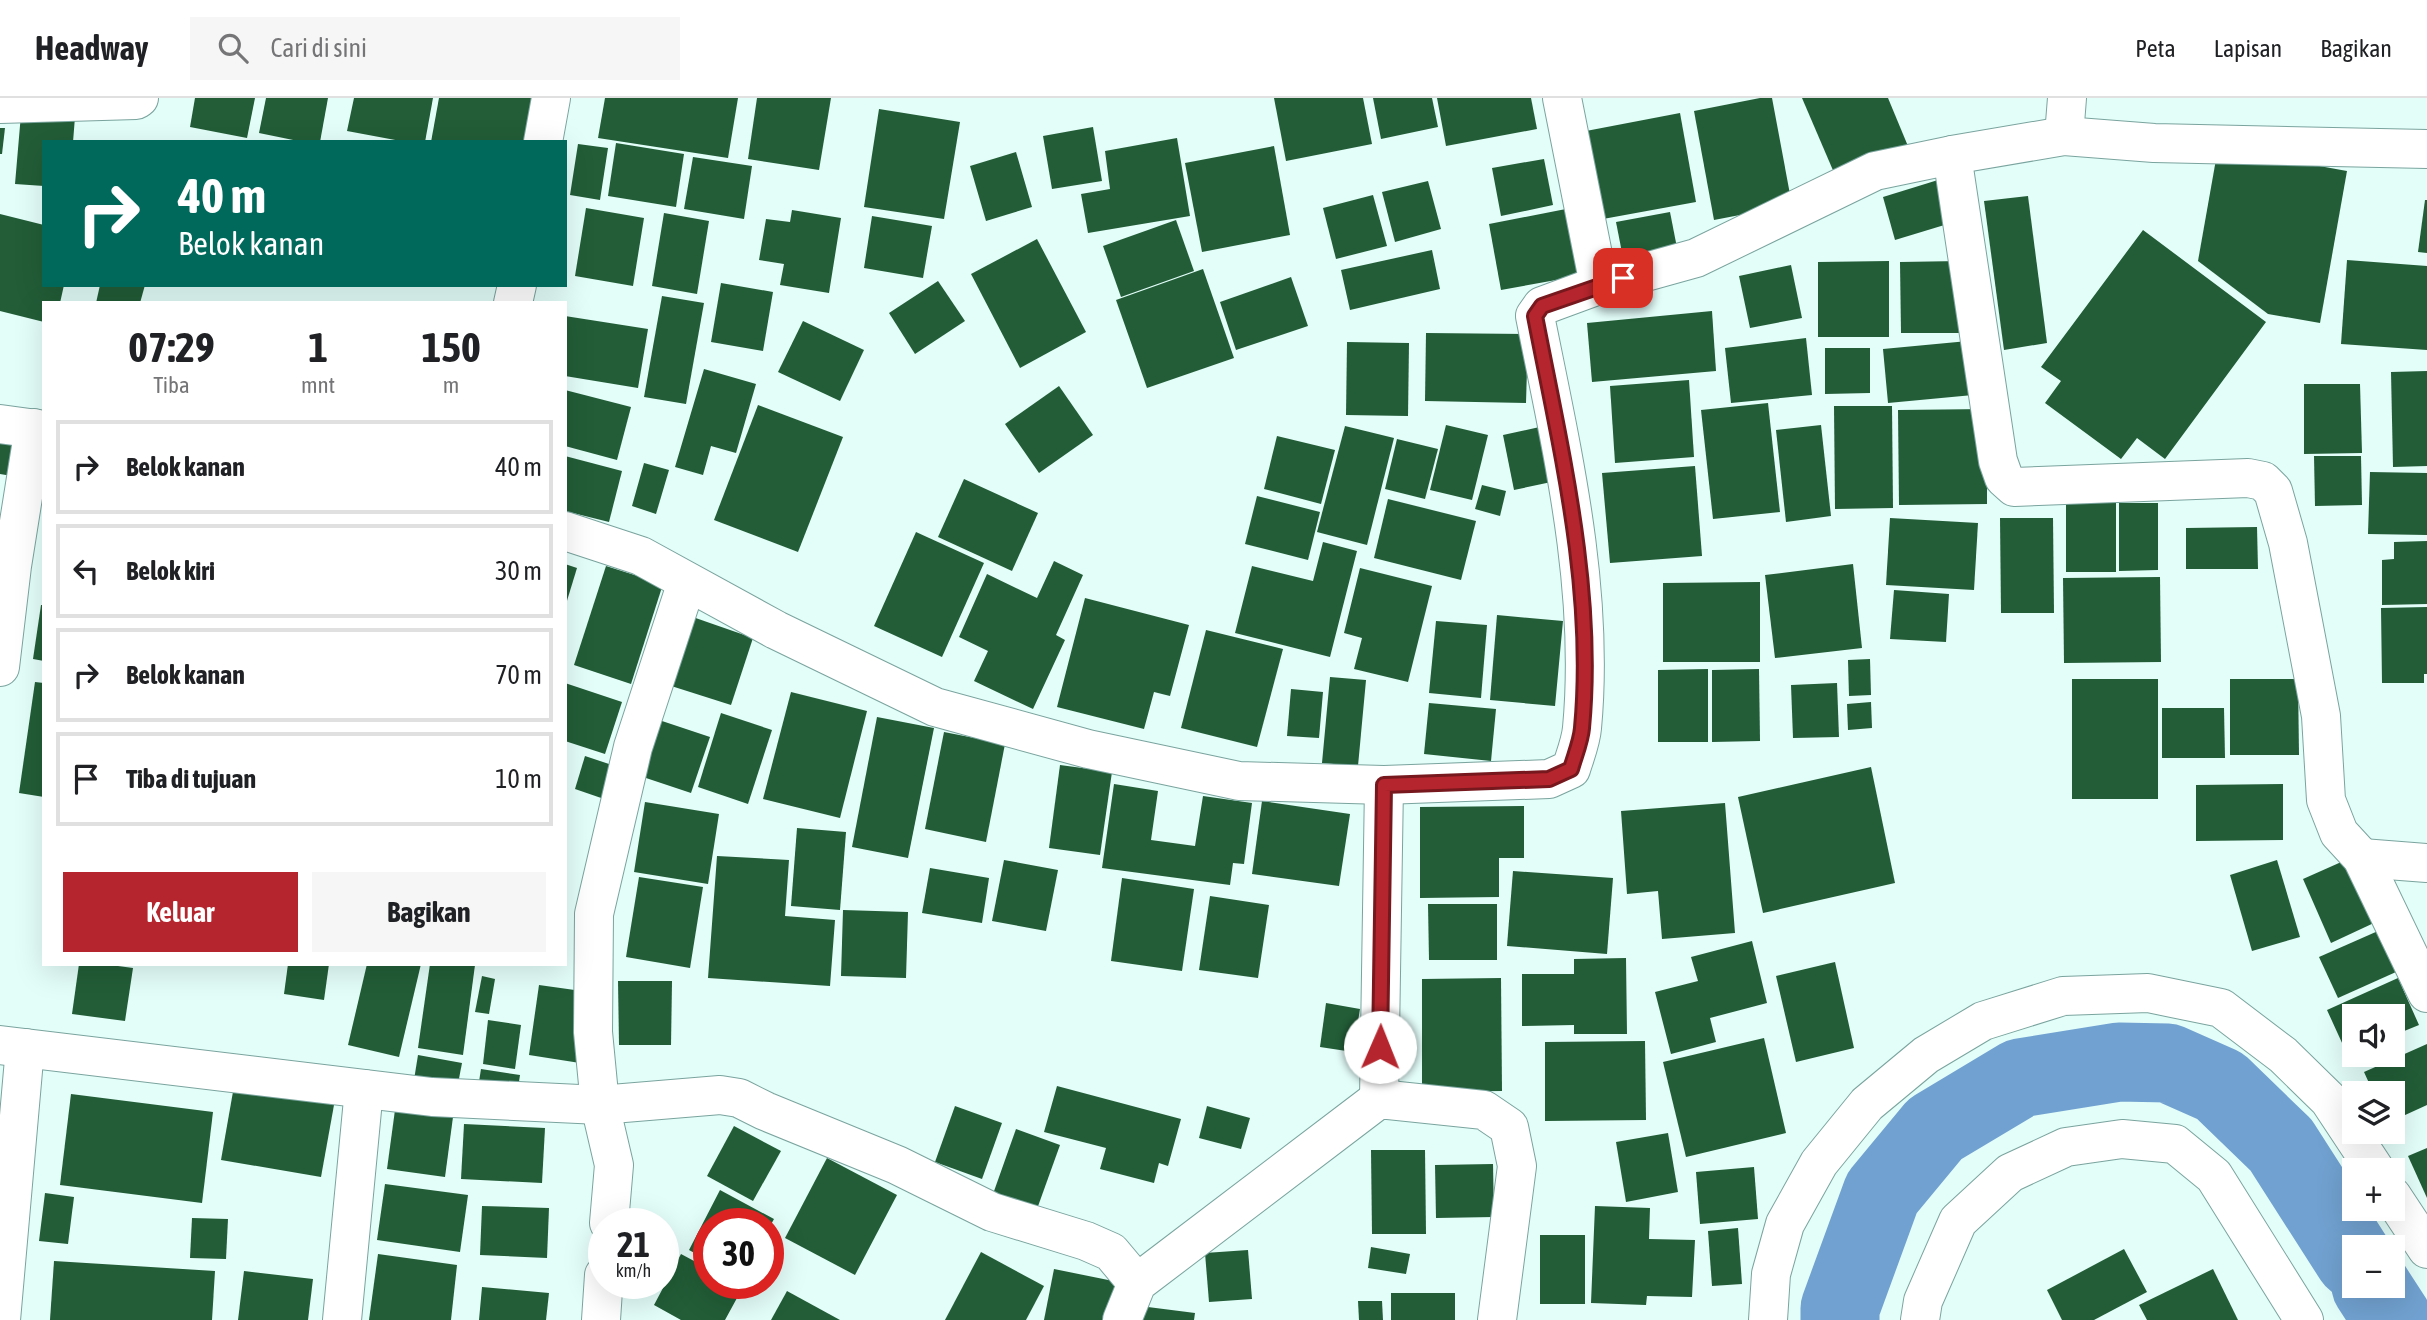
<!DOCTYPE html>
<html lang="id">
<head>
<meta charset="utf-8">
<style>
	body { margin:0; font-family:"Asap Condensed",sans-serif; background:#f6f6f6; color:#202124; height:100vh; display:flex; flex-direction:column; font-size:26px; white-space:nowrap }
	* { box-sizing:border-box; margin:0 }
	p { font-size:23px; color:#757577 }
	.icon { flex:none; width:38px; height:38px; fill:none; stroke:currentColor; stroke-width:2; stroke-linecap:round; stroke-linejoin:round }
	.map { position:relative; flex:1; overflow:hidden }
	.panel { position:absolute; left:42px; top:203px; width:525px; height:665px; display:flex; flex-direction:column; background:#fff; border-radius:0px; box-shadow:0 7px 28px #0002 }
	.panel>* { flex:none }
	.hud { position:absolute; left:42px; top:42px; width:525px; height:147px; border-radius:0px; box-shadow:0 7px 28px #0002; background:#00695c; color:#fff; overflow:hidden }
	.tools { position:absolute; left:2342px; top:906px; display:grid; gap:14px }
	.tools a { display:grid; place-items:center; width:63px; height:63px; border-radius:0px; background:#fff; box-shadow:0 7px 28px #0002; font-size:35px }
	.speed { position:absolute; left:588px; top:1110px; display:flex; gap:14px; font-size:35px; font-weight:700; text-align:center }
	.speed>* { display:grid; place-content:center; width:91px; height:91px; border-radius:50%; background:#fff; box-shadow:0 7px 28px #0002; line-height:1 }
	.speed small { font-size:18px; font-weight:400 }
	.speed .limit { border:10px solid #d22; background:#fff; color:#111 }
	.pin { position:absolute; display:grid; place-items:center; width:60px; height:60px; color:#fff; margin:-30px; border-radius:14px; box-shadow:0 4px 10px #0006 }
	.me { position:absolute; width:77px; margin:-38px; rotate:1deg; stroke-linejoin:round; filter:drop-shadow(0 0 5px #0008) }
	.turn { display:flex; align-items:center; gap:24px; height:147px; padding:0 21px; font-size:32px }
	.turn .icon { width:91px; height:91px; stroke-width:2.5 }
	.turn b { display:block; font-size:49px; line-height:60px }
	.eta { display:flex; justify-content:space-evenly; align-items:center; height:119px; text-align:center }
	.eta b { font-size:42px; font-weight:700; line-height:49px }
	.cta { display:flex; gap:14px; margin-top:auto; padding:14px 21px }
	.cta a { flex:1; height:80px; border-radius:0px; background:#b5252d; color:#fff; font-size:28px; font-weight:700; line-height:80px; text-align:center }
	.cta a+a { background:#f6f6f6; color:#202124 }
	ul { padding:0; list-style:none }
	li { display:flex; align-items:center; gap:21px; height:94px; margin:0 14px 10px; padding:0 7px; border:4px solid #e0e0e0; border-radius:0px }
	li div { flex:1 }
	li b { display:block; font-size:26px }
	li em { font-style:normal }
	header { display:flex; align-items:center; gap:42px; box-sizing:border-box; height:98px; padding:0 35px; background:#fff; border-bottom:2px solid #e0e0e0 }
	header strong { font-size:33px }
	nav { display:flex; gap:38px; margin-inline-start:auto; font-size:24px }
	.search { width:490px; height:63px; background:#f6f6f6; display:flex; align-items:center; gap:18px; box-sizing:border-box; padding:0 24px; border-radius:0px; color:#757577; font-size:26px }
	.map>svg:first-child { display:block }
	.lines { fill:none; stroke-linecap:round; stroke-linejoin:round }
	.river { stroke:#71a1d0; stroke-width:79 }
	.building { fill:#225d37 }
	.street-casing { stroke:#7aa49e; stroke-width:40 }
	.street { stroke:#fff; stroke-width:38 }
	.route-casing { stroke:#76181d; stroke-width:18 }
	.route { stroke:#b5252d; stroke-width:12 }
</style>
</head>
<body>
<header>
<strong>Headway</strong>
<div class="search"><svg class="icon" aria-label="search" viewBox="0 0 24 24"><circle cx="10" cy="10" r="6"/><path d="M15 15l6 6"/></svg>Cari di sini</div>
<nav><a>Peta</a><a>Lapisan</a><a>Bagikan</a></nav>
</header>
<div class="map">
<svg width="2427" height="1222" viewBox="0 0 2427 1222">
	<rect width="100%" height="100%" fill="#e3fdf9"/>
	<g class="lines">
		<g class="river">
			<path d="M2371,1188l22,34"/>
			<path d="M1840,1222v-12l42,-115 53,-64 85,-51 99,-16 49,1 52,23 61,59 73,114"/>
		</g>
	</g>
	<g class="building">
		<path d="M195,0h60l-8,40 -57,-11z"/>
		<path d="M266,0h62l-8,44h-17l-44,-9z"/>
		<path d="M354,0h79l-8,44h-19l-59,-11z"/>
		<path d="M439,0h105l-8,44h-105z"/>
		<path d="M605,0h133l-10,60 -130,-20z"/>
		<path d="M757,0h74l-12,72 -71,-11z"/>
		<path d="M1274,0h89l9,46 -86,17z"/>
		<path d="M1373,0h59l6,29 -57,12z"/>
		<path d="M1437,0h94l6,31 -91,17z"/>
		<path d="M1760,0h12l20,107 -78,15 -20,-109z"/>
		<path d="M1802,0h86l22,53 -72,31z"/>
		<path d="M879,11l81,13 -16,97 -80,-12z"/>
		<path d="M1680,15l16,89 -93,17 -17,-88z"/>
		<path d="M21,16l54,3 -2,25h-29v44l-29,-2z"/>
		<path d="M1093,29l9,54 -50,8 -9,-53z"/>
		<path d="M0,30h5l-3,26h-2z"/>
		<path d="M1177,40l13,78 -102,17 -7,-39 29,-5 -5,-38z"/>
		<path d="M616,45l68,11 -8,53 -68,-11z"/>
		<path d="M578,46l30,4 -8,52 -30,-5z"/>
		<path d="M1274,48l16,89 -88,17 -17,-89z"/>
		<path d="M2218,50l129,23 -27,152 -52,-9 -70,-53z"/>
		<path d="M1016,54l16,55 -46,14 -16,-55z"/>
		<path d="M693,59l59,9 -8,53 -60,-10z"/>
		<path d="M1544,61l9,46 -52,11 -9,-48z"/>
		<path d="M1938,82l13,43 -56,17 -12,-43z"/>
		<path d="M1428,83l13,48 -46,13 -13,-50z"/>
		<path d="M1373,97l14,51 -51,13 -13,-51z"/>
		<path d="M2028,98l19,147 -43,7 -20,-149z"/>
		<path d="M2425,102h2v53l-9,-1z"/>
		<path d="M586,110l58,10 -11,68 -58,-10z"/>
		<path d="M1571,110l13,67 -83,15 -12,-66z"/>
		<path d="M792,112l49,8 -12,75 -49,-8 4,-21 -25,-4 7,-41 24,3z"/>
		<path d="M1670,114l9,46 -54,10 -9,-46z"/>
		<path d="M664,115l45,8 -12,73 -45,-8z"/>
		<path d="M0,116l44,11v60h20l-4,18h-16v19l-44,-11z"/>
		<path d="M872,118l60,10 -9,52 -59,-10z"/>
		<path d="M1176,122l18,51 -73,26 -18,-51z"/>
		<path d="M2143,132l123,92 -101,137 -28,-21 -16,21 -76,-56 16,-22 -20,-14z"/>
		<path d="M1037,141l49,93 -66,36 -49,-94z"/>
		<path d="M1432,152l8,39 -90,21 -9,-40z"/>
		<path d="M2347,162l80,6v84l-86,-6z"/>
		<path d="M1889,163v76h-71v-75z"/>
		<path d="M1960,163l1,72h-60l-1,-71z"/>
		<path d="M1791,167l11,53 -52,10 -11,-52z"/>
		<path d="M1203,171l31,89 -87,30 -31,-88z"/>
		<path d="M1291,179l17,49 -72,24 -16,-48z"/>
		<path d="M938,183l27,40 -50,33 -26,-41z"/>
		<path d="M721,185l52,9 -10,59 -52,-9z"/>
		<path d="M100,187h45l-5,18h-44z"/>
		<path d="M662,198l42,7 -18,101 -42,-7z"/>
		<path d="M1712,213l4,60 -124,11 -5,-59z"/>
		<path d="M565,218l83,13 -10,59 -73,-12z"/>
		<path d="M803,223l61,29 -24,51 -62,-29z"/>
		<path d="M1426,235l102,1 -2,69 -101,-2z"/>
		<path d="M1806,240l6,57 -81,8 -6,-55z"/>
		<path d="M1968,243l5,54 -85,8 -5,-54z"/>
		<path d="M1347,244l62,1 -1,73 -62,-1z"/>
		<path d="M1825,250h45v45l-45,1z"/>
		<path d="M704,271l52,15 -20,69 -25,-7 -8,29 -28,-8z"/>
		<path d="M2427,273v95l-34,1 -2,-95z"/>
		<path d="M1689,282l5,77 -79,6 -5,-77z"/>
		<path d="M2304,286h56l2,69 -58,1z"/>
		<path d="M1059,288l34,49 -54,38 -34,-49z"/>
		<path d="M565,292l66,17 -14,53 -52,-14z"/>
		<path d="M1768,305l12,109 -67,7 -12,-109z"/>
		<path d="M758,307l85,32 -45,115 -84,-32z"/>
		<path d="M1834,308h58l1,102 -58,1z"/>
		<path d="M1987,311v95l-88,1 -1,-95z"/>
		<path d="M1446,327l42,10 -16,65 -42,-10z"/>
		<path d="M1821,327l10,91 -45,6 -10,-92z"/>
		<path d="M1345,328l49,12 -27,107 -50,-13z"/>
		<path d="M1544,328l12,55 -42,9 -11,-55z"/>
		<path d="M1277,338l58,14 -14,54 -57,-15z"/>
		<path d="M0,339l18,4 -6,35 -12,-2z"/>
		<path d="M1397,341l41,10 -13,50 -40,-10z"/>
		<path d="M565,358l57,15 -13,51 -44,-11z"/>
		<path d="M2314,358h47l1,49 -47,1z"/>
		<path d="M644,365l25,7 -13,44 -24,-8z"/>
		<path d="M1695,368l7,90 -92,7 -8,-90z"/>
		<path d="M2370,374l57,1v62l-59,-1z"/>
		<path d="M964,381l74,34 -26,58 -74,-34z"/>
		<path d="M1482,387l24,6 -6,25 -25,-7z"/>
		<path d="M1257,398l63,16 -12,48 -63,-16z"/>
		<path d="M1388,401l88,22 -15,59 -87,-22z"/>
		<rect x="2066" y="402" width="50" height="72"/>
		<path d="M2119,405h39v67l-39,1z"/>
		<path d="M1890,420l88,5 -4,67 -88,-5z"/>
		<path d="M2000,420h53l1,95h-53z"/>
		<path d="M2257,429l1,42h-72v-41z"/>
		<path d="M916,434l68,31 -42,94 -68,-31z"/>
		<path d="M2427,443v63l-45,1v-45l12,-1v-17z"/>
		<path d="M1323,444l34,9 -27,106 -95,-24 17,-67 61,15z"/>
		<path d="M1054,463l29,14 -27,60 9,5 -32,69 -59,-28 14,-30 -29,-14 28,-63 50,24z"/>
		<path d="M565,466l12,4 -11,36h-1z"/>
		<path d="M1853,466l9,84 -87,10 -10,-83z"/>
		<path d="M606,468l57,18 -32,100 -57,-19z"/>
		<path d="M1360,470l72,18 -24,96 -54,-13 8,-31 -18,-5z"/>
		<path d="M2160,479l1,85 -97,1 -1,-85z"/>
		<path d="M1760,484v80h-97v-79z"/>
		<path d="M1894,492l55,4 -3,48 -56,-3z"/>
		<path d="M1085,500l104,27 -19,71 -16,-4 -10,37 -87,-22z"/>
		<path d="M41,507h3v56l-11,-2z"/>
		<path d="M2427,509v67h-3v9h-42l-1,-75z"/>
		<path d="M687,517l66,23 -22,67 -66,-21z"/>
		<path d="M1497,517l66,6 -8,85 -65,-6z"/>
		<path d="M1436,523l51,4 -6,73 -52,-5z"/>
		<path d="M1206,532l77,19 -26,98 -76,-19z"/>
		<path d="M1870,561l1,36 -22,1 -1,-36z"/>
		<path d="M1708,571v73h-50v-72z"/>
		<path d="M1759,571l1,72 -48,1v-72z"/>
		<path d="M1330,579l36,3 -8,86 -36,-3z"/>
		<rect x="2072" y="581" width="86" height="120"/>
		<path d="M2230,581h68l1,76h-69z"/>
		<path d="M35,584l9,1v114l-25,-4z"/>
		<path d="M565,585l57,19 -17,52 -40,-13z"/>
		<path d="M1837,585l2,54 -46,1 -2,-53z"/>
		<path d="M1291,591l32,3 -4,46 -32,-2z"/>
		<path d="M791,594l76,19 -27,107 -77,-19z"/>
		<path d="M1871,604l1,26 -24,2 -1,-26z"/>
		<path d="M1429,605l67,6 -5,52 -67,-7z"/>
		<path d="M2162,610h62l1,50h-63z"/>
		<path d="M721,615l51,17 -24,74 -50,-17z"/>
		<path d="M877,619l57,11 -26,130 -56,-11z"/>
		<path d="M653,620l57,19 -19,56 -57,-19z"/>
		<path d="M944,634l61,12 -19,98 -61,-13z"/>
		<path d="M585,658l33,11 -11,33 -32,-11z"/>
		<path d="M1060,667l52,7 -12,83 -51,-7z"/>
		<path d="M1871,669l24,116 -132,30 -25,-116z"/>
		<path d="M1114,686l44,7 -7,49 44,6 8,-50 49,7 -8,61 -11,-1 -3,22 -128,-17z"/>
		<path d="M2283,686v56l-87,1v-56z"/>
		<path d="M1262,703l88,13 -11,72 -87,-12z"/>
		<path d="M645,704l74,12 -11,70 -74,-12z"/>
		<path d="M1725,705l10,130 -73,6 -4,-48 -31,3 -6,-83z"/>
		<path d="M1524,708v52h-25v39l-79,1v-91z"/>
		<path d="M797,730l49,4 -6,78 -49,-4z"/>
		<path d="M717,758l72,4 -4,56 50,4 -5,66 -122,-8z"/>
		<path d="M2348,761l28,63 -45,21 -28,-64z"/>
		<path d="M1004,762l54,10 -12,61 -54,-10z"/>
		<path d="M2277,762l23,77 -48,14 -22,-76z"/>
		<path d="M930,770l59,10 -7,45 -60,-10z"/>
		<path d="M1513,773l100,7 -6,76 -100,-8z"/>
		<path d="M639,779l64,10 -13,81 -64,-11z"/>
		<path d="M1122,780l72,11 -12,82 -71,-10z"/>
		<path d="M1210,798l59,9 -11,73 -59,-8z"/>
		<path d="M1428,806h69v56h-68z"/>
		<path d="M843,812l65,2 -2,66 -65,-2z"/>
		<path d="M2378,833l18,41 -58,26 -19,-41z"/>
		<path d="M1752,843l15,62 -57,15 6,24 -45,12 -16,-62 43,-11 -7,-24z"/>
		<path d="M1626,860l1,76h-53v-9l-52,1v-52h52v-15z"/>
		<path d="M1835,864l19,86 -58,14 -20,-86z"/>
		<path d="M79,866h24l30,4 -8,53 -53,-7z"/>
		<path d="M288,866h41l-5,36 -40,-6z"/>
		<path d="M367,866h54l-22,93 -51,-12z"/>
		<path d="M430,866l45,1 -12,90 -45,-7z"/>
		<path d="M482,878l13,3 -6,35 -14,-2z"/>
		<path d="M1501,880l1,113 -80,1v-113z"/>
		<path d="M2398,880l21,47 -27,11v-19h-38v37l-6,2 -21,-46z"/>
		<path d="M618,883h54l-1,64h-52z"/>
		<path d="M539,887l50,7 -9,71 -51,-8z"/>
		<path d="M1326,905l34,6 -7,43 -33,-5z"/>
		<path d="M488,922l33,5 -6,44 -32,-5z"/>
		<path d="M1764,940l22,95 -100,24 -23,-95z"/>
		<path d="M1645,943l1,79 -101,1v-79z"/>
		<path d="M2427,946v61l-35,16v-27h-18l-10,-22z"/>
		<path d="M418,957l44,8 -6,31 -43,-8z"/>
		<path d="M481,971l39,6 -3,20 -39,-7z"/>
		<path d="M234,988l100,19 -13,72 -100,-17z"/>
		<path d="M1057,988l124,33 -13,47 -9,-3 -5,20 -54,-14 6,-21 -62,-16z"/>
		<path d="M71,996l142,18 -11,91 -142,-18z"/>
		<path d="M955,1008l47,17 -20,56 -47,-17z"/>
		<path d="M1207,1008l43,12 -9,31 -42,-11z"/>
		<path d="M395,1012l58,7 -8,60 -58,-8z"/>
		<path d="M464,1026l81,4 -3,55 -81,-4z"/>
		<path d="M734,1028l47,25 -28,50 -46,-25z"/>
		<path d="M1016,1031l44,16 -23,64 -44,-15z"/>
		<path d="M1668,1035l10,59 -52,10 -10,-60z"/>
		<path d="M2427,1050v50l-19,-42z"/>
		<path d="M1371,1052h54l1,84h-54z"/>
		<path d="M827,1060l70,37 -42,80 -70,-37z"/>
		<path d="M1493,1066l1,53 -58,1 -1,-53z"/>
		<path d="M1754,1069l4,52 -58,5 -4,-52z"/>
		<path d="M385,1086l83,11 -8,57 -83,-12z"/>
		<path d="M720,1092l54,29 -6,11v-7h-59v38l-20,-11z"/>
		<path d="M45,1095l29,4 -6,47 -29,-3z"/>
		<path d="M482,1108l67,2 -2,50 -67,-3z"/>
		<path d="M1595,1108l55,2 -1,31 46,1 -3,57 -45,-1 -1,9 -55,-2z"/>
		<path d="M192,1120l36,1 -2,40 -36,-1z"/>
		<path d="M1738,1130l4,56 -30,2 -4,-55z"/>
		<rect x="1540" y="1137" width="45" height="69"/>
		<path d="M1371,1149l39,7 -4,20 -38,-6z"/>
		<path d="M2124,1151l23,43 -53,28h-32l-15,-30z"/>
		<path d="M1248,1152l4,49 -43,3 -4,-49z"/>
		<path d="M981,1154l63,34 -18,34h-81z"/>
		<path d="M378,1156l79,11 -6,55h-82z"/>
		<path d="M681,1156l28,15v14h26l8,4 -18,33h-44l-27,-15z"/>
		<path d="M54,1163l161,10 -3,49h-162z"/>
		<path d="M1054,1171l69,14 -7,37h-72z"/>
		<path d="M2213,1171l25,51h-91l-8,-15z"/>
		<path d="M244,1173l69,8 -5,41h-70z"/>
		<path d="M482,1189l67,6 -3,27h-67z"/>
		<path d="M787,1193l53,29h-69z"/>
		<rect x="1391" y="1195" width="64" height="27"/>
		<path d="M1358,1203h24l1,19h-24z"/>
		<path d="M1140,1208l55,7 -1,7h-56z"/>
	</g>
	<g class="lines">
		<defs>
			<g id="street">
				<path d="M1562,0l37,187"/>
				<path d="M0,6l136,-4 3,-2"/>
				<path d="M2064,38l3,-38"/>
				<path d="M543,44l8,-44"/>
				<path d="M1952,57l46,306 6,17 10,9 234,-9 15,3 10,10 15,52 33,173 5,84 13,33 23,25 65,135"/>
				<path d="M513,205l4,-18"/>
				<path d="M0,326l44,6"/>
				<path d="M565,433l76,25 135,74 159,77 153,42 151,32 145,4 165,-6 22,-10c4,-13 10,-28 11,-41 13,-139 -20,-277 -47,-412l7,-10 57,-21 97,-27 179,-87 77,-16 112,-19 90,7 273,6"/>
				<path d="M0,569l12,-101 22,-138"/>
				<path d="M2362,760l65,5"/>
				<path d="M0,947l432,52 168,8 120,-10 19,3 26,13 132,54 95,47 94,29 25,11 26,31"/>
				<path d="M1379,1001l5,-314"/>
				<path d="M2392,1098l35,53"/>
				<path d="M609,1125l5,-58 -14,-60 -7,-73 1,-118 39,-167 54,-165"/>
				<path d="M1,1222l24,-272"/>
				<path d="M342,1222l22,-231"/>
				<path d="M601,1222l3,-45"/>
				<path d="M1122,1222l15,-37 242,-184 105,11 25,17 8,39 -20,154"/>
				<path d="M1768,1222l3,-46 14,-50 34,-61 48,-59 59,-49 57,-34 80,-25 85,-3 73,15 62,47 46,45 47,71"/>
				<path d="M1920,1222l3,-19 35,-80 52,-48 56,-26 56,-8 53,5 39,32 90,144"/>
			</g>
		</defs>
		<use href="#street" class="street-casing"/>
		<use href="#street" class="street"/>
	</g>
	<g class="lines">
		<defs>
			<path id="route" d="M1380,949l4,-262 165,-6 22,-10c4,-14 10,-28 11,-41 13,-139 -21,-277 -47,-412l7,-10 81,-28"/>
		</defs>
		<use href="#route" class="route-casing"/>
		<use href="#route" class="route"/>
	</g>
</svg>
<div class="tools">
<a><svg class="icon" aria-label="sound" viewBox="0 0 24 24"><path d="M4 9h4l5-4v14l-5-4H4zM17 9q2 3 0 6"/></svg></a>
<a><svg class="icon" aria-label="layers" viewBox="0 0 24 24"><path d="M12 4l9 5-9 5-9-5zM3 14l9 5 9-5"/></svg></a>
<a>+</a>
<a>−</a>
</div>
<div class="speed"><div>21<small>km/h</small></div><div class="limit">30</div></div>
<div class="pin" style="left:1623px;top:180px;background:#d93025"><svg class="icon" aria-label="arrive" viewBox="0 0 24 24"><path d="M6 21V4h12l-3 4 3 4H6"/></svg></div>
<svg class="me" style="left:1380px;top:949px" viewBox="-20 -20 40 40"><circle r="19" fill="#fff"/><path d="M0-13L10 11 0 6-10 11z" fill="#b5252d"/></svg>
<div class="hud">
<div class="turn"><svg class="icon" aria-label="right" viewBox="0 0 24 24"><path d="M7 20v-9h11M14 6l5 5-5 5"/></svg><div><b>40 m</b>Belok kanan</div></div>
</div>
<section class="panel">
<div class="eta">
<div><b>07:29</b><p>Tiba</p></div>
<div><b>1</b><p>mnt</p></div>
<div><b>150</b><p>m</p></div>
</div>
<ul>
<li><svg class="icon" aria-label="right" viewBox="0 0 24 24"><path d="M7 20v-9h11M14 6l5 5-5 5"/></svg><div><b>Belok kanan</b></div><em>40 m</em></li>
<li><svg class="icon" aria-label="left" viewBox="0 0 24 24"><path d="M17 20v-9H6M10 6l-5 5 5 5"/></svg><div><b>Belok kiri</b></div><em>30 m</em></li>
<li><svg class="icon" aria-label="right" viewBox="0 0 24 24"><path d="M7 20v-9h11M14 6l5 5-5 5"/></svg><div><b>Belok kanan</b></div><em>70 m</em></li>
<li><svg class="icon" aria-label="arrive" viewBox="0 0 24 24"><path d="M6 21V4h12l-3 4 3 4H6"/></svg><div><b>Tiba di tujuan</b></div><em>10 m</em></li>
</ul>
<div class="cta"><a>Keluar</a><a>Bagikan</a></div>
</section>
</div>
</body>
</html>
